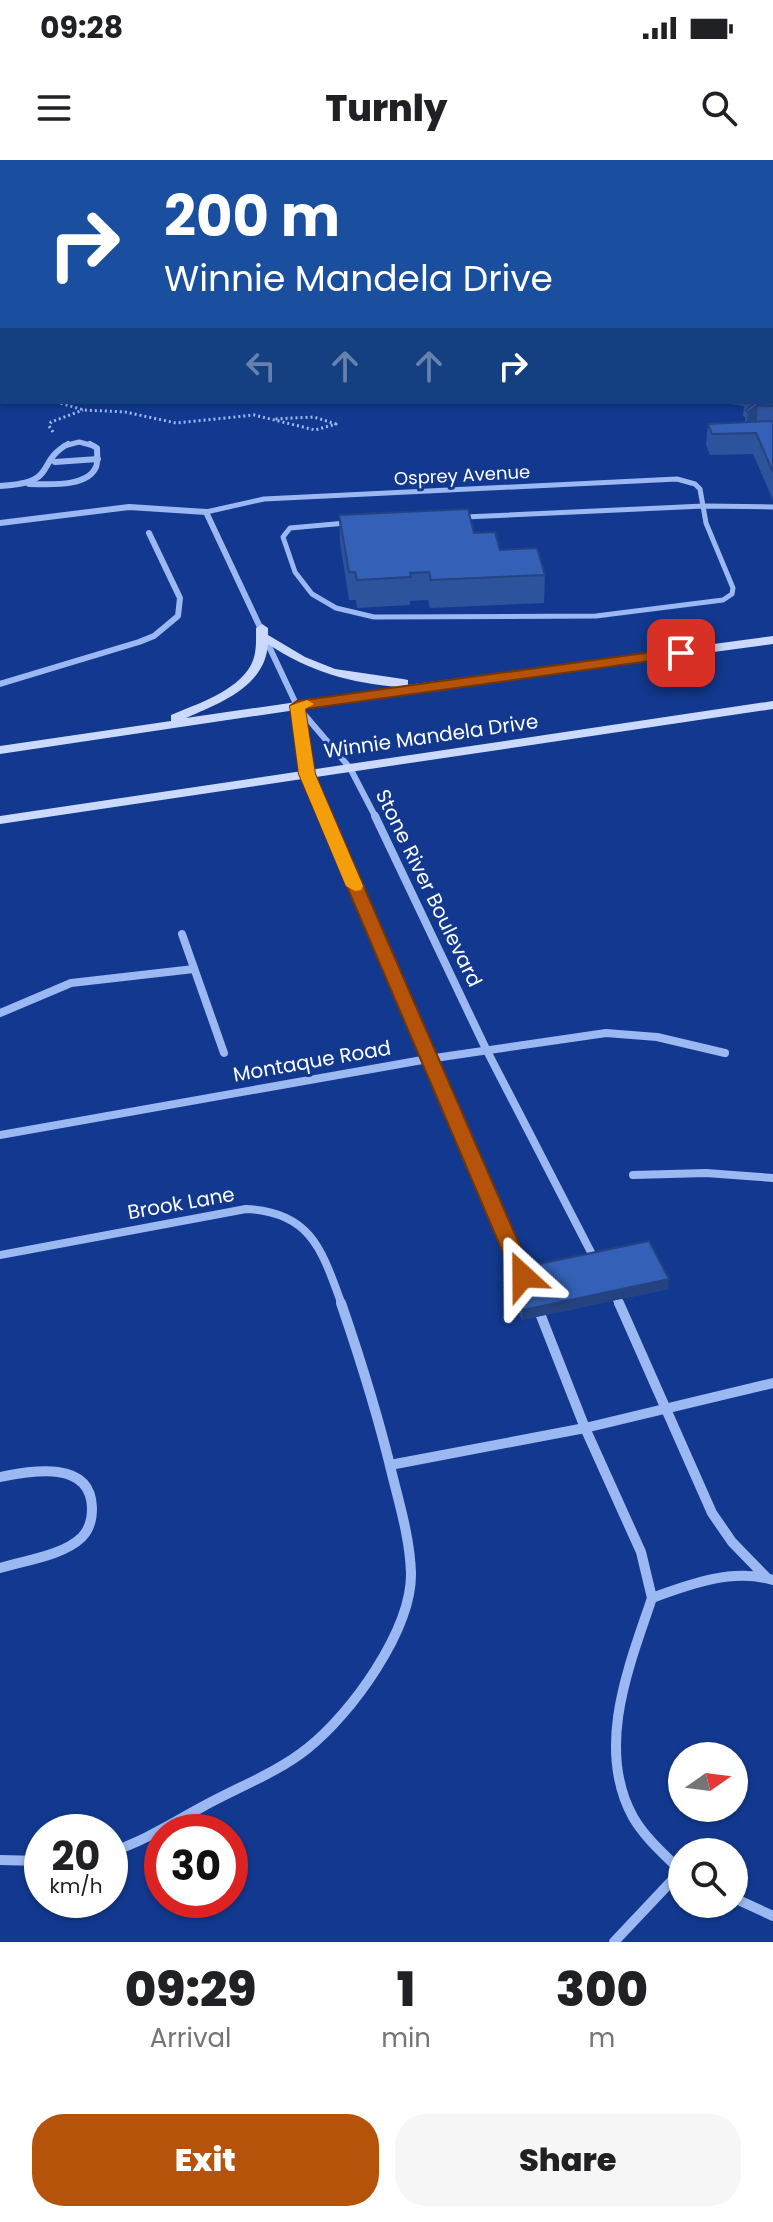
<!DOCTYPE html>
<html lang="en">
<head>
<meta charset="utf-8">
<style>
	body { margin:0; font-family:Poppins,sans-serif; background:#f6f6f6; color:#202124; height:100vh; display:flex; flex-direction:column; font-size:30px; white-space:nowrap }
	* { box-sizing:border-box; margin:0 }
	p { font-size:26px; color:#757577 }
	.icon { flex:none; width:44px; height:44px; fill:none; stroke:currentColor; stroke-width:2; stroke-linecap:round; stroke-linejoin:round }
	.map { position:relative; height:1782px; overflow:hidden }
	.panel { display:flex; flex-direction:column; background:#fff; flex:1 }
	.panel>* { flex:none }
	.banner { position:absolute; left:0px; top:0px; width:774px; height:244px; box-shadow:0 2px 6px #0004; background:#1a4fa0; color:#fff; overflow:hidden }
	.needle { width:52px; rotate:76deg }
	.tools { position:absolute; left:668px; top:1582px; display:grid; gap:16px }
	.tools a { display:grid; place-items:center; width:80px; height:80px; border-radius:50%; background:#fff; box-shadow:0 2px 6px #0004; font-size:40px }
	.speed { position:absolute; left:24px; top:1654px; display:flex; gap:16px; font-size:40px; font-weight:700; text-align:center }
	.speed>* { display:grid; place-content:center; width:104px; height:104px; border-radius:50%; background:#fff; box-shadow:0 2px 6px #0004; line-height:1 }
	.speed small { font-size:20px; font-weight:400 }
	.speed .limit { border:12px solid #d22; background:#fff; color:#111 }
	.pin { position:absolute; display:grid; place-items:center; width:68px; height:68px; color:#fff; margin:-34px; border-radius:16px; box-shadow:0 4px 12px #0006 }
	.me { position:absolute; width:88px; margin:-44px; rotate:336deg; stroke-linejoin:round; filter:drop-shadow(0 0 6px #0008) }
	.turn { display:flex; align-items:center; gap:28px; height:168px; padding:0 32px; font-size:36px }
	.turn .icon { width:104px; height:104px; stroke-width:2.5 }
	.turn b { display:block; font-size:56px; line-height:68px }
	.lanes { display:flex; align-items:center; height:76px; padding:0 32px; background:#0003; justify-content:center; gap:40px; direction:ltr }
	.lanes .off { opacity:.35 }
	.eta { display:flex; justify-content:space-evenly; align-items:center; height:136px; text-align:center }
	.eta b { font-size:48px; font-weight:800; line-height:56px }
	.cta { display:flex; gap:16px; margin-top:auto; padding:16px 32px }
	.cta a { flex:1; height:92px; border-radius:32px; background:#b45309; color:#fff; font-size:32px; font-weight:800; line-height:92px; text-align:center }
	.cta a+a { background:#f6f6f6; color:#202124 }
	.status { display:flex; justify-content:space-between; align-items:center; height:56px; padding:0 40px; background:#fff; direction:ltr }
	.status svg { height:22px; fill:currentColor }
	header { display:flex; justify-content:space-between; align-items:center; height:104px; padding:0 32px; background:#fff; font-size:36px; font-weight:800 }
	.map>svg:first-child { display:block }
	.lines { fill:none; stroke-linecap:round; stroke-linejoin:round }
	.path { stroke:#9cb8f2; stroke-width:3; stroke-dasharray:2 3; stroke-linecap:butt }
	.lane { stroke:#9cb8f2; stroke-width:5 }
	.street-far3 { stroke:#9cb8f2; stroke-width:5 }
	.street-far2 { stroke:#9cb8f2; stroke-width:6 }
	.street-far1 { stroke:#9cb8f2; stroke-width:8 }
	.street { stroke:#9cb8f2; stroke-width:10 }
	.secondary { fill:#cbdafc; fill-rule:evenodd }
	.wall { fill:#2e539d }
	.shaded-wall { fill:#254380 }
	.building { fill:#3560b7; stroke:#254380; stroke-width:2 }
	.route { fill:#b45309; stroke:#753606; stroke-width:2 }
	.slow { fill:#f59e0b }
	.labels { text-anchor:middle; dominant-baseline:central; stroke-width:6; stroke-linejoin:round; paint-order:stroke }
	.far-street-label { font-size:18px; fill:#fff; stroke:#12398f }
	.street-label { font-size:20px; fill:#fff; stroke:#12398f }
</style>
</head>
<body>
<div class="status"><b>09:28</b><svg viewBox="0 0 49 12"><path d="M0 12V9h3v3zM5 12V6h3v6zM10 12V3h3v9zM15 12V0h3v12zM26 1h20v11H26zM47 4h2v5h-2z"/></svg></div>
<header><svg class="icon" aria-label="menu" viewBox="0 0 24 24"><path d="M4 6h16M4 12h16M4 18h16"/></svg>Turnly<svg class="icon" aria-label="search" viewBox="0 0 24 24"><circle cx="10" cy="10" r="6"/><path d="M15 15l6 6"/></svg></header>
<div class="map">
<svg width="773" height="1782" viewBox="0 0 773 1782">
	<rect width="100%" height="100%" fill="#12398f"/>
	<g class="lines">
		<g class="path">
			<path d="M56,242l28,8 41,2 51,11 78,-8 61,15 21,-6 -22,-7 -39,2"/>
			<path d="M53,272l-4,-6 2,-4 32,-12"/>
		</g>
		<g class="lane">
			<path d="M206,352l58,-13 413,-20 18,5 5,5 6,34 27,65 -1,6 -9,6 -127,16 -222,1 -38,-9 -24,-14 -17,-22 -12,-35 7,-9 56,-5"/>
			<path d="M465,357l239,-11 69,1"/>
		</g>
		<g class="street-far3">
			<path d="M196,0l4,2"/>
			<path d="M573,0l9,2"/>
			<path d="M64,286l15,-4 15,4"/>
		</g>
		<g class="street-far2">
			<path d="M55,302l43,-3"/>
			<path d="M29,324c18,0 58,4 67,-17 2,-5 1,-13 1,-19l-7,-4"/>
			<path d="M0,326c60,-3 34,-23 68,-42"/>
			<path d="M0,363l129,-16 77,5 91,194 10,68 19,44"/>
			<path d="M0,524l139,-42 15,-6 24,-20 2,-18 -31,-65"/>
			<path d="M297,546l53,62 26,50"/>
		</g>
		<g class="street-far1">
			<path d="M325,656l198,460"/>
			<path d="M375,656l111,233 109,211"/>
			<path d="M182,774l42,119"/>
			<path d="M0,853l71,-30 123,-14"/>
			<path d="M0,975l428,-76 178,-26 51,4 68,16"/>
			<path d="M633,1015l73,-2 67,5"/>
			<path d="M0,1095l246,-46c65,3 76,41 96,96"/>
			<path d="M617,1140l2,5"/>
		</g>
		<g class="street">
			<path d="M619,1143l93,210 20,29 34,35"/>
			<path d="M541,1156l44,112 56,124 11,46"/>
			<path d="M390,1305l195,-37 188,-45"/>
			<path d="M0,1317c31,-6 91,-18 92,31 0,10 -2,21 -10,29 -20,19 -56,23 -82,31"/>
			<path d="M110,1692c33,-10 62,-29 92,-45 36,-20 75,-34 106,-59 43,-34 104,-118 103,-175 -1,-32 -10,-64 -18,-95 -14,-59 -32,-117 -52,-175"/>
			<path d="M0,1700l42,1"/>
			<path d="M682,1712c-17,-17 -37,-34 -49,-55 -38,-69 -4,-151 19,-219 38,-14 81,-30 121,-18"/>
			<path d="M734,1738l39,18"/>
			<path d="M614,1782l67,-71"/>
		</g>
		<g class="secondary">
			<path d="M262,464l6,4v7l37,22 30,12 68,10 5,1v5l365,-49v8l-337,45 -436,65v-8l171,-25v-6c26,-11 65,-23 80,-50 6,-11 5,-25 5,-37zM268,484c42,28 82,39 132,43l-214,31c34,-15 79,-31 82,-74z"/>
			<path d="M773,541v8l-773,115v-8z"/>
		</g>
	</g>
	<g class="wall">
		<path d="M378,0h138l7,2h-145z"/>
		<path d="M700,0h55l-1,2h-51z"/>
		<path d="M773,217v123l-20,-46 -43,1 -4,-10 2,-21 37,-2v-5l-2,-1 1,-10 -29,-4h57z"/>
		<path d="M339,355l135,18 26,17 45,25 -1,28 -114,5 -2,-8 -18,1v4l-53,3 -1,-8h-7l-9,-58z"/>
		<path d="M505,1111l163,18 -146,31 -18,-40z"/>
	</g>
	<g class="shaded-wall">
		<rect x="440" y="0" width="18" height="2"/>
		<rect x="684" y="0" width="11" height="2"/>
		<path d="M718,0h37l-1,2h-36z"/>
		<path d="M758,245l-2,21 -10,7 2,-21z"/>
		<path d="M669,1119l-1,10 -146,31 1,-10z"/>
	</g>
	<g class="building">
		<path d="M465,0h49l9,2h-49z"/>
		<path d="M586,0l7,2h-27z"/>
		<path d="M745,0l3,2h-26z"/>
		<path d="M764,0h9v9h-1v-7h-6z"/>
		<path d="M772,217l1,29 -15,-1 -10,7 -2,-2 10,-8h16z"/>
		<path d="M771,261l2,1v50l-17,-39 -44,1 -4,-10z"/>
		<path d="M468,349l6,24 21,-1 5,18 37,-2 8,27 -114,5 -2,-8 -19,1 1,4 -54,3 -2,-8h-6l-10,-57z"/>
		<path d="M649,1081l20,38 -146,31 -18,-39z"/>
	</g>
	<path class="route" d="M681,488l5,2v6l-381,53 10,65 218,502 -3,6h-14l-3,-6 -214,-502 -9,-68 7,-5z"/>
	<path class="slow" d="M307,540l7,4 -9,5 10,65 48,112 -2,4 -6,1 -9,-5 -47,-112 -9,-68z"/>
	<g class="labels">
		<g class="far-street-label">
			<text transform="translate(462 315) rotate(-3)">Osprey Avenue</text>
		</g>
		<g class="street-label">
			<text transform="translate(431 576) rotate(-8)">Winnie Mandela Drive</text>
			<text transform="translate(429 728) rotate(64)">Stone River Boulevard</text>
			<text transform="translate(312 901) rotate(-10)">Montaque Road</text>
			<text transform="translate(181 1043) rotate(-10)">Brook Lane</text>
		</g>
	</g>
</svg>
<div class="tools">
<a><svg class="needle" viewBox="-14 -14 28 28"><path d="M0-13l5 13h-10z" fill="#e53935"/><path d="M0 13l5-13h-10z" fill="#757577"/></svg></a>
<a><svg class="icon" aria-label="search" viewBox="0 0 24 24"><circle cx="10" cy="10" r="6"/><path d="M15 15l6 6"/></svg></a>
</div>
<div class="speed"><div>20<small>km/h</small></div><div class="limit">30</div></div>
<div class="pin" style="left:681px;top:493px;background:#d93025"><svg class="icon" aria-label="arrive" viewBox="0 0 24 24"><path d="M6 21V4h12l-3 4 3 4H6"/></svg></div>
<svg class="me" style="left:523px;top:1116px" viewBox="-20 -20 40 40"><path d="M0-17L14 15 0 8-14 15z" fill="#b45309" stroke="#fff" stroke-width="4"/></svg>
<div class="banner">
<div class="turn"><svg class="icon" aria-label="right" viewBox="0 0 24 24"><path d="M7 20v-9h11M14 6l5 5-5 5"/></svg><div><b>200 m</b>Winnie Mandela Drive</div></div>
<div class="lanes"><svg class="icon off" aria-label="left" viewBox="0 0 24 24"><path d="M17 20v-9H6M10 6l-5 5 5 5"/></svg><svg class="icon off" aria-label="ahead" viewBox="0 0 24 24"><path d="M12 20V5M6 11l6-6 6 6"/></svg><svg class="icon off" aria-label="ahead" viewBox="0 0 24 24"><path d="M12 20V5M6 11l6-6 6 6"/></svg><svg class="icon" aria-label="right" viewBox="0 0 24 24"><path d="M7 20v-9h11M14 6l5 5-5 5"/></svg></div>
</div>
</div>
<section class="panel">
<div class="eta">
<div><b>09:29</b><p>Arrival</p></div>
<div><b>1</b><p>min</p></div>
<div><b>300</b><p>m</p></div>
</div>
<div class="cta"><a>Exit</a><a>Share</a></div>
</section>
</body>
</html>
